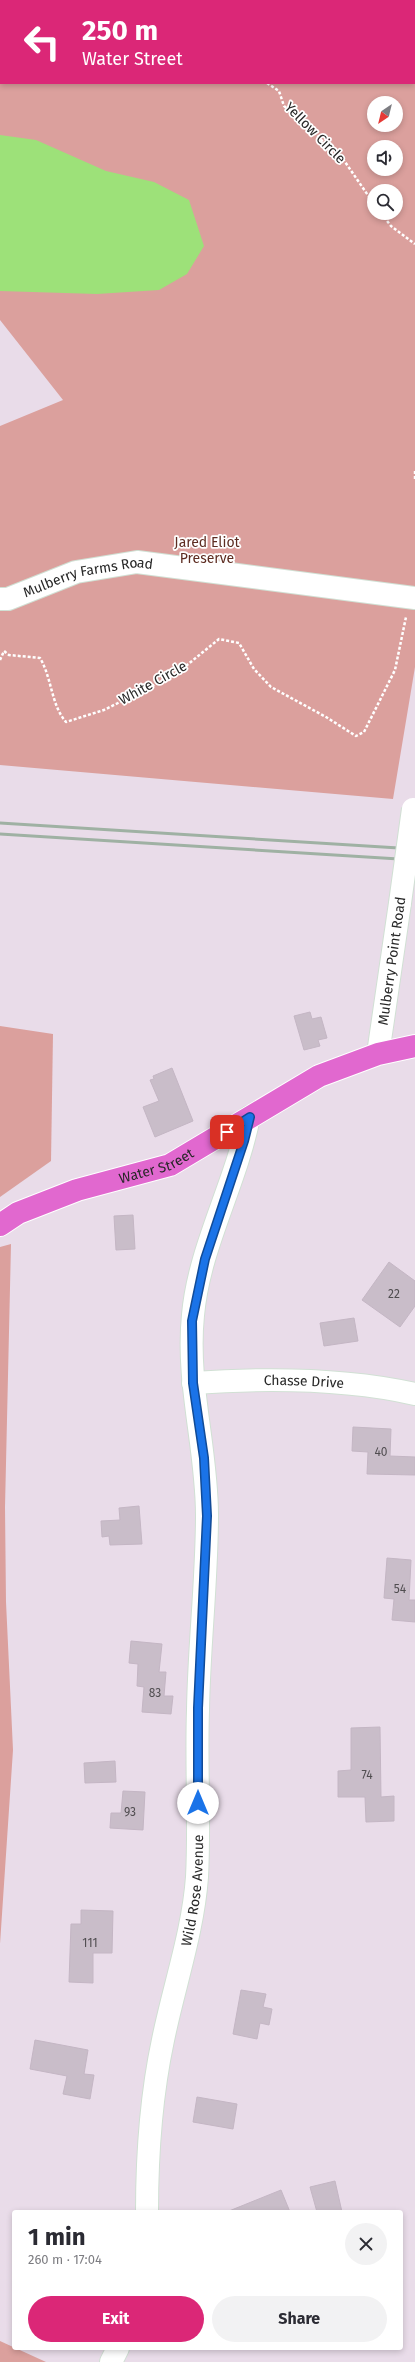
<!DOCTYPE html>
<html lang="en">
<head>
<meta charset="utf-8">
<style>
	body { margin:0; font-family:"Fira Sans",sans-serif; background:#f2f2f3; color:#2b2b33; height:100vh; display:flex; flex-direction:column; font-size:15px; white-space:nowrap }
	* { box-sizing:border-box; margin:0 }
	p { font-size:13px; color:#7c7c81 }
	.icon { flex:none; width:22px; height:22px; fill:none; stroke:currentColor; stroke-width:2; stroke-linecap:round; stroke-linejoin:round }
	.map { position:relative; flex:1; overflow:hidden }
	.side { position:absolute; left:12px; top:2210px; width:391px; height:140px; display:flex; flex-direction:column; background:#fff; border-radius:4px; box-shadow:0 2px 6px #0003 }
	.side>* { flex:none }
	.guide { position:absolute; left:0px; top:0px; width:415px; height:84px; box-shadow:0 2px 6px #0003; background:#db2777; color:#fff; overflow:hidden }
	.needle { width:26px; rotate:215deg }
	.tools { position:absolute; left:367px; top:96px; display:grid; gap:8px }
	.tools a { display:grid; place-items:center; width:36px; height:36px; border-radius:50%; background:#fff; box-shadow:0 2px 6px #0003; font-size:20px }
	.pin { position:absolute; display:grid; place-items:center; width:34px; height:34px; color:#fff; margin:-17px; border-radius:8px; box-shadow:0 2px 6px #0006 }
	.me { position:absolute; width:44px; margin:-22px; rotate:0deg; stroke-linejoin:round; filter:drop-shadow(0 0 3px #0008) }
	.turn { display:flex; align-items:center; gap:14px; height:84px; padding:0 16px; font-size:18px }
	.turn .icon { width:52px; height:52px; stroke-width:2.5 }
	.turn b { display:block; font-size:28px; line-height:34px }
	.round { display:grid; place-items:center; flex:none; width:42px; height:42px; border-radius:21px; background:#f2f2f3 }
	.summary { display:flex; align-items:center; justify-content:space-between; height:68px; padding:0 16px }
	h1 { font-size:24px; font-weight:700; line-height:30px }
	.primary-button { display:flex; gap:8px; margin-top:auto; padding:8px 16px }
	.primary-button a { flex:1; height:46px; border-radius:24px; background:#db2777; color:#fff; font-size:16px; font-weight:700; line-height:46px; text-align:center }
	.primary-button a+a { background:#f2f2f3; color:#2b2b33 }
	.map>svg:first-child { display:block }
	.green { fill:#dba09d; fill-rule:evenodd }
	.water { fill:#9de179 }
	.building { fill:#c9bdc9; stroke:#c4b6c4 }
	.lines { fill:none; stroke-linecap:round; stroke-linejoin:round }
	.minor-casing { stroke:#d1e0d4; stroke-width:24 }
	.major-casing { stroke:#fff; stroke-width:24 }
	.path { stroke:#fff; stroke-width:2.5; stroke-dasharray:3 2; stroke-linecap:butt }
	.minor { stroke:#fff; stroke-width:22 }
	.major { stroke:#e168cf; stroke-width:22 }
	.rail { stroke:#9fb1a3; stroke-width:3 }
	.minor-bridge-casing { stroke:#d1e0d4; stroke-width:24; stroke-linecap:butt }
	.minor-bridge { stroke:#fff; stroke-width:22 }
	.route-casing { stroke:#114b97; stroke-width:10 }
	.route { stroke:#1a73e8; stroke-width:7 }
	.labels { text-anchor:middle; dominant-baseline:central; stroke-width:3.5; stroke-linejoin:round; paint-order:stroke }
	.number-label { font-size:12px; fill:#504d50 }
	.street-label { font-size:14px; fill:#282828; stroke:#fff }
	.park-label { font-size:14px; fill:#5d2c21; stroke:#fff }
</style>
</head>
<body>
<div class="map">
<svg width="415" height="2362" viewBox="0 0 415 2362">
	<rect width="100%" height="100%" fill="#e9dce9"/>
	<g class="green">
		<path d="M0,0l343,1h-342v82h414v584l-22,132 -393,-34v-339l63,-26 -63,-80zM374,103h22v22h-22zM374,147h22v22h-22zM374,191h22v22h-22z"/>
		<path d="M0,1026l53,8 -2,127 -51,36z"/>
		<path d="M11,1244l-6,263 1,95 7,148 -13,194v-697z"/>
		<path d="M0,2341l46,21h-46z"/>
	</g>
	<path class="water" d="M0,135l36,5 70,31 48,11 35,18 15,46 -17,28 -28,16 -62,4 -97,-3z"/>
	<g class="building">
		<path d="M310,1012l2,7 9,-2 6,21 -9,2 2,6 -16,4 -10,-34z"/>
		<path d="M172,1068l21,53 -38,16 -12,-30 16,-6 -9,-21 4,-1 -1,-3z"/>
		<path d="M133,1215l2,34 -19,1 -2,-34z"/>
		<path d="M389,1262l26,19v25l-15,21 -38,-27z"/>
		<path d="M354,1318l4,23 -34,5 -4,-23z"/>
		<path d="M353,1427l38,2 -1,27 25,1v18l-48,-1 1,-22 -16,-1z"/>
		<path d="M139,1506l3,38 -32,1 -1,-9 -7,1 -1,-16 19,-1 -1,-12z"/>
		<path d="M387,1558l24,2 -2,40h6v22l-23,-2 2,-21 -10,-1z"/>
		<path d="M131,1641l31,3 -3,28h7l-2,24h9l-2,18 -29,-2 2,-25 -7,-1 1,-22 -9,-1z"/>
		<path d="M380,1727l1,70 13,-1v25l-28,1 -1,-25h-27v-26l13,-1v-42z"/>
		<path d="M115,1761l1,21 -31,1 -1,-20z"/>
		<path d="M123,1791l22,1 -2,38 -33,-2 1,-15h10z"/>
		<path d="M81,1910l32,1 -1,42h-19v30l-24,-1 2,-58h10z"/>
		<path d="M241,1990l25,4 -3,13 9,2 -3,16 -9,-2 -3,16 -24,-5z"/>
		<path d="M35,2040l53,10 -4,24 10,1 -4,24 -27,-5 4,-18 -37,-7z"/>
		<path d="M197,2097l40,7 -4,25 -40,-7z"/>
		<path d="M335,2181l7,31h-25l-7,-25z"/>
		<path d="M281,2190l9,22h-61v-1z"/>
	</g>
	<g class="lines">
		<defs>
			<g id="minor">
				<path d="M0,8l1,-1"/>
				<path id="s1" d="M0,599h8l68,-27 61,-10 278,36"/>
				<path d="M378,1054l22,-151"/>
				<path id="s2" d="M193,1383c72,-5 151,-5 222,11"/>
				<path id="s3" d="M147,2212c0,-57 4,-116 16,-172 11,-54 30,-108 34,-163 3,-56 -1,-112 1,-167 1,-65 9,-130 9,-195 0,-67 -21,-132 -14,-200 6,-68 43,-131 56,-198"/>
				<path d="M111,2362l7,-14"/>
			</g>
			<g id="major">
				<path id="s4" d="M0,1225l18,-12 59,-23 93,-25 149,-89 59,-22 37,-8"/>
			</g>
		</defs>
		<use href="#minor" class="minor-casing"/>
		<use href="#major" class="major-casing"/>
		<g class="path">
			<path d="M94,0l2,1"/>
			<path d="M267,83l12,8 5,15 28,23 22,26 9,4 31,45"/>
			<path d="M381,213l10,13 24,18"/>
			<path d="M415,471v8"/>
			<path d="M0,660l4,-9 5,4 31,3c12,20 11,47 26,64l38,-12 72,-36 43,-35 20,4 15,26 17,18 55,30 30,19 8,-4 31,-62 11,-53"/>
		</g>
		<use href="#minor" class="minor"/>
		<use href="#major" class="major"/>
		<g class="rail">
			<path d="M0,823l415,26"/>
			<path d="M0,834l415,26"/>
		</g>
		<defs>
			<path id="minor-bridge" d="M400,903l13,-94"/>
		</defs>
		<use href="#minor-bridge" class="minor-bridge-casing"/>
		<use href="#minor-bridge" class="minor-bridge"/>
	</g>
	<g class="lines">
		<defs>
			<path id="route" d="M198,1803v-95l9,-192 -3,-58 -11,-75 -1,-62 13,-62 39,-118 6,-24 -23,15"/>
		</defs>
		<use href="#route" class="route-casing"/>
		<use href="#route" class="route"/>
	</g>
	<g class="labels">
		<g class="number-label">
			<text x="394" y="1294">22</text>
			<text x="381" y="1452">40</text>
			<text x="400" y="1589">54</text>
			<text x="155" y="1693">83</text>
			<text x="367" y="1775">74</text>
			<text x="130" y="1812">93</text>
			<text x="90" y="1943">111</text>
		</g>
		<g class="street-label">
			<text transform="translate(315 133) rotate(45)">Yellow Circle</text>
			<text stroke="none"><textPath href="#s1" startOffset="92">Mulberry Farms Road</textPath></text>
			<text transform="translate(153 683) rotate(-29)">White Circle</text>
			<text transform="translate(392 961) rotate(-82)">Mulberry Point Road</text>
			<text stroke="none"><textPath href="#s4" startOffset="168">Water Street</textPath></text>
			<text stroke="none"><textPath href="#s2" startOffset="111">Chasse Drive</textPath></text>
			<text stroke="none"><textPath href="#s3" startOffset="326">Wild Rose Avenue</textPath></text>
		</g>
		<g class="park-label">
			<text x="207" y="542">Jared Eliot<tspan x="207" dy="16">Preserve</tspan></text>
		</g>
	</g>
</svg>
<div class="tools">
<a><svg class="needle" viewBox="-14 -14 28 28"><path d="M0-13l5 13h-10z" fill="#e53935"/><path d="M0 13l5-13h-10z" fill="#7c7c81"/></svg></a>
<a><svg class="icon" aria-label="sound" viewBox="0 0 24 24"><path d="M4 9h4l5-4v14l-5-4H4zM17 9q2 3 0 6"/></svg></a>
<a><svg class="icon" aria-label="search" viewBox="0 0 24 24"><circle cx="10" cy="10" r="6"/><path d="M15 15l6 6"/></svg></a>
</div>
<div class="pin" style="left:227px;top:1132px;background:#d93025"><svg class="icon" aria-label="arrive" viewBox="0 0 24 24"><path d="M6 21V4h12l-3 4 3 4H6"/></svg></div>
<svg class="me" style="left:198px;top:1803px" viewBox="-20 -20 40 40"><circle r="19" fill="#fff"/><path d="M0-13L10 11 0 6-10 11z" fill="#1a73e8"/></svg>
<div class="guide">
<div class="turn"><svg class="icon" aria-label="left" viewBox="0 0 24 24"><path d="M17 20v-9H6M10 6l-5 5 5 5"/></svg><div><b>250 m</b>Water Street</div></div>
</div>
<section class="side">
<div class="summary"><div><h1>1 min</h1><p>260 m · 17:04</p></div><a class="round"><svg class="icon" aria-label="close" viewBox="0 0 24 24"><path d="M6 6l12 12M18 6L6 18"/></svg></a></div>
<div class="primary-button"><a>Exit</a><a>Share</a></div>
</section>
</div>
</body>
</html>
